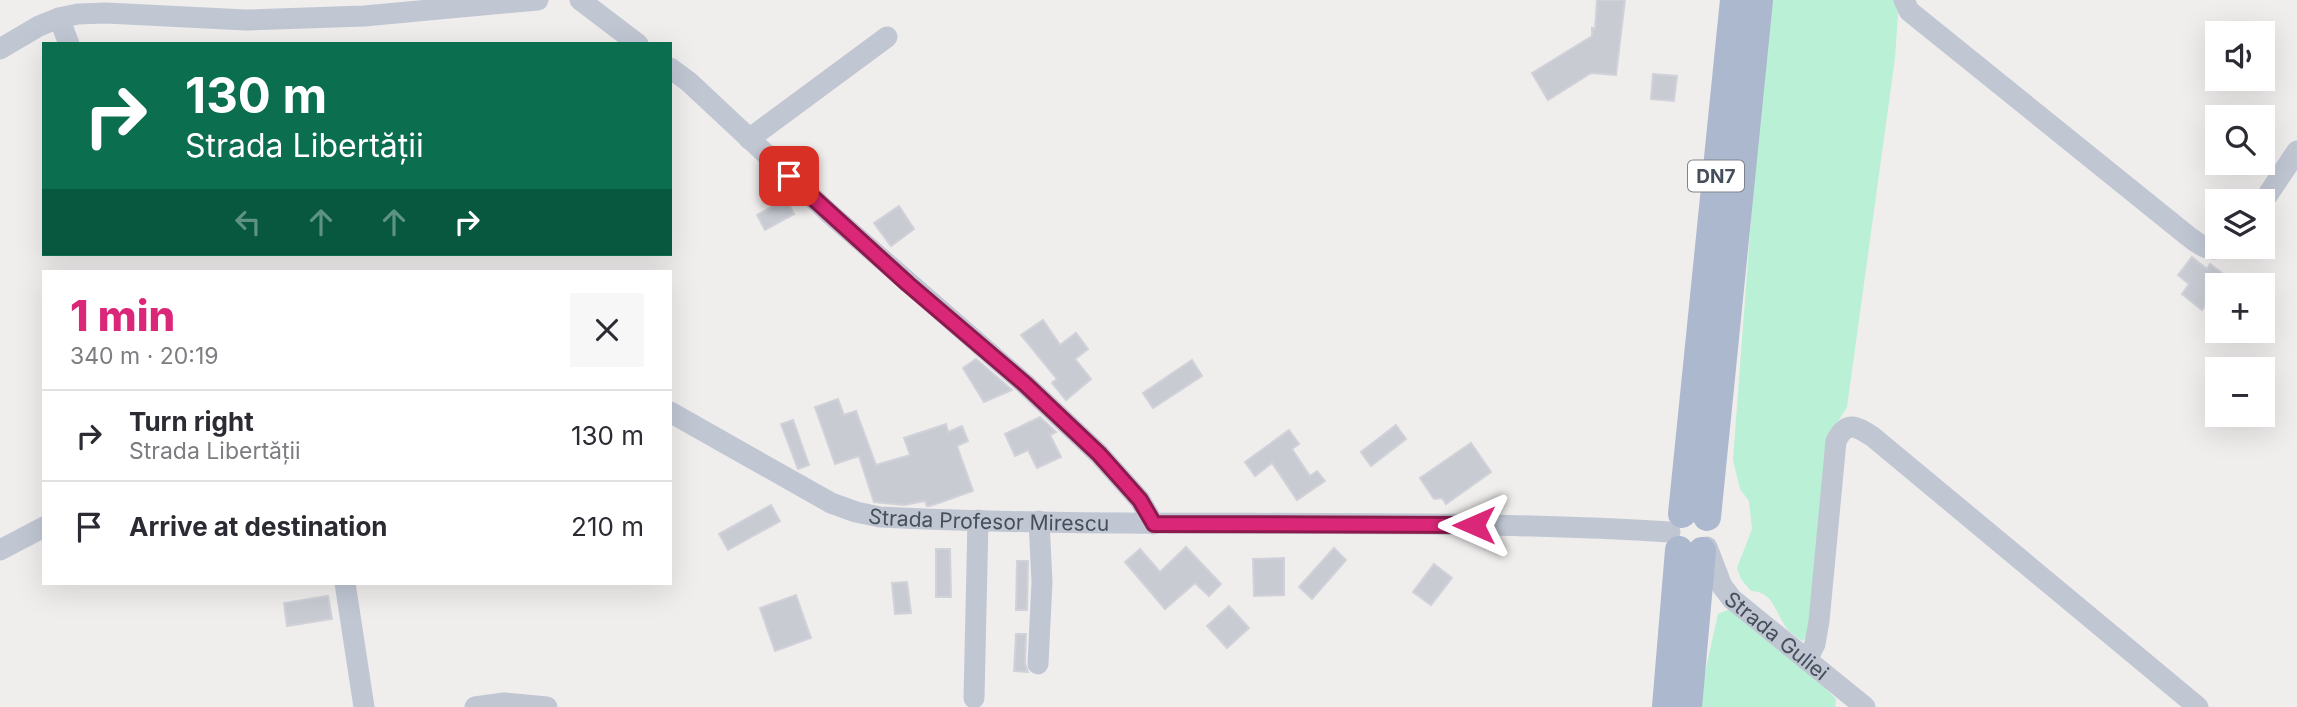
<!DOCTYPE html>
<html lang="en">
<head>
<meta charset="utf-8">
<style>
	body { margin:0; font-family:Inter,sans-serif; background:#f7f7f7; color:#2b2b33; height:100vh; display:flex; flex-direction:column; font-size:26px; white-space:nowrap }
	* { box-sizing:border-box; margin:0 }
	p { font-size:23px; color:#7c7c81 }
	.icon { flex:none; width:38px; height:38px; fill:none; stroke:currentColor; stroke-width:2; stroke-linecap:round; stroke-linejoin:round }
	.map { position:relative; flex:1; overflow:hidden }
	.details { position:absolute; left:42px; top:270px; width:630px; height:315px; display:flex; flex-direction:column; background:#fff; border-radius:0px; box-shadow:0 7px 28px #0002 }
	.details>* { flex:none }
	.top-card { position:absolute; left:42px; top:42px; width:630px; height:214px; border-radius:0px; box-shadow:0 7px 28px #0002; background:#0b6e4f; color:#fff; overflow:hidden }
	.fabs { position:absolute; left:2205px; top:21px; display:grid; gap:14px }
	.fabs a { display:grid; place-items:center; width:70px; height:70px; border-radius:0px; background:#fff; box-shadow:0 7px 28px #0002; font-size:35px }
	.pin { position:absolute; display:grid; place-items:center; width:60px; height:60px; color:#fff; margin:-30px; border-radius:14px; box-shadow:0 4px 10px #0006 }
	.me { position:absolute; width:77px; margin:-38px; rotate:270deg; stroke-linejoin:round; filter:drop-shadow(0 0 5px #0008) }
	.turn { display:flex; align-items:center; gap:24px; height:147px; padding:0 28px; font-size:32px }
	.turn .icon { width:91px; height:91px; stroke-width:2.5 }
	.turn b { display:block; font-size:49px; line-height:60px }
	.lanes { display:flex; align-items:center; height:66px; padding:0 28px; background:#0003; justify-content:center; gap:35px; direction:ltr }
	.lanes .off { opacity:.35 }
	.round { display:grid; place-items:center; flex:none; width:74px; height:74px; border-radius:0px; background:#f7f7f7 }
	.head { display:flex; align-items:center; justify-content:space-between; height:119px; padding:0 28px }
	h1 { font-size:42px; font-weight:800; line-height:52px; color:#db2777 }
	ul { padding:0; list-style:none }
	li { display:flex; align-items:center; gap:21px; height:91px; padding:0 28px; border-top:2px solid #e1e1e2 }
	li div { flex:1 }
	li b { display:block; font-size:26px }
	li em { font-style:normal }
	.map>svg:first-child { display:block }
	.green { fill:#b9f0d6 }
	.building { fill:#c9cbd3; stroke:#d1d2d9; stroke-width:2 }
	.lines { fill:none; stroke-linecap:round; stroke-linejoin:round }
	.minor { stroke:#c0c7d3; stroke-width:21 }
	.major { stroke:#acb8ce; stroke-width:28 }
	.route-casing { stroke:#8e194d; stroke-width:18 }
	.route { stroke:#db2777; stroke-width:12 }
	.labels { text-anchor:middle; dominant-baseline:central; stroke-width:5; stroke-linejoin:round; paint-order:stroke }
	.shield { fill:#fff; stroke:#7d838c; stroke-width:2 }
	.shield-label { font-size:19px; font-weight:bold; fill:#454e5b }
	.street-label { font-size:21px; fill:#454e5b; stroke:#fff }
</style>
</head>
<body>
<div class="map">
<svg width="2297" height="707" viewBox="0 0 2297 707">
	<rect width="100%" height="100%" fill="#f0eded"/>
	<g class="green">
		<path d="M1772,0h127l-4,58 -48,349 -11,18 -9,10 -16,197 -3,6 -6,3c-5,-4 -10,-7 -14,-11 -13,-16 -13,-38 -37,-39l-10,-12 -4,-11 15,-39 -3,-28 -9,-12 -7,-29 26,-347z"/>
		<path d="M1730,609l71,55 35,35 -1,8h-135l4,-30 14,-63z"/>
	</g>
	<g class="building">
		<path d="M1597,0h28l-9,75 -25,-2 -43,27 -16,-27 60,-37v-8l3,1z"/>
		<path d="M1653,74l24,2 -3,25 -23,-2z"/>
		<path d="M786,199l8,15 -29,16 -8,-15z"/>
		<path d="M899,206l15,23 -23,17 -17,-23z"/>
		<path d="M2192,257l15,12 3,-5 17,13 -7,8h-3v4l-15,21 -20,-16 7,-10 -11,-9z"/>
		<path d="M1043,320l17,25 16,-12 12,16 -13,10 16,20 -25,21 -14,-17 5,-4 -36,-44z"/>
		<path d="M976,359l36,31 -28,12 -21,-34z"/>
		<path d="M1192,360l10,16 -49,32 -10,-15z"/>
		<path d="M838,399l6,16 12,-4 20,54 34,-10 -6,-17 42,-14 2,8 14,-6 6,15 -11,5 16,45 -43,15h-3l-2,-5 -21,4 -30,-3 -15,-46 -24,8 -20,-57z"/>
		<path d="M1040,417l16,15 -6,3 11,22 -24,11 -9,-18 -13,6 -10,-22z"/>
		<path d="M793,420l16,45 -11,4 -17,-45z"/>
		<path d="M1396,425l10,14 -35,27 -10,-14z"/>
		<path d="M1289,430l10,14 -7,5 18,27 7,-5 8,10 -28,19 -25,-37 -17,13 -10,-14z"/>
		<path d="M1471,443l20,29 -45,32 -4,-6 -8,1 -14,-21z"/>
		<path d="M771,505l9,16 -52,29 -9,-16z"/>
		<path d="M1186,547l35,37 -12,12 -14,-13 -30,26 -40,-47 15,-13 20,23z"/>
		<path d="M1334,548l12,12 -34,39 -13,-12z"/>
		<path d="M936,549h14l1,48h-15z"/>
		<path d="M1284,558v37l-30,1 -1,-37z"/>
		<path d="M1017,561h11l-1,49h-11z"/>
		<path d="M1434,564l18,14 -21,27 -18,-13z"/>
		<path d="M907,582l4,31 -16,1 -3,-31z"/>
		<path d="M796,595l15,43 -36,13 -15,-43z"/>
		<path d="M328,596l4,23 -45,7 -3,-23z"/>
		<path d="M1229,606l20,22 -22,20 -20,-22z"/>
		<path d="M1016,634h10l-1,29 3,9 -14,-1z"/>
	</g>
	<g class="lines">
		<g class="minor">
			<path d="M580,0l58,44"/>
			<path d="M1904,0l5,11 279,225c11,8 20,17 35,11"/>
			<path d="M59,18l10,26"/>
			<path d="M0,49l39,-23 20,-8 19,-4 28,-1 140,7 118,-4 174,-16"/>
			<path d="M670,68l19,14 140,131 196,171 74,70 41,46 14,24"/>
			<path d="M749,139l138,-102"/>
			<path d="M2263,202l34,-51"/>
			<path id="s1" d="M670,412l161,91 25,9 24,5c263,13 527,-1 790,15"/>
			<path id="s2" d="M1707,547l15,39 10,13 133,108"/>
			<path d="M0,550l44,-23"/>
			<path d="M345,583l19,124"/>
			<path d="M1807,660l8,-16 4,-23 17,-180c11,-21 20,-15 37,-4l325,270"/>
			<path d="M1038,664l4,-82 -3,-61"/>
			<path d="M974,698l4,-178"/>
			<path d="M475,707l29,-4 43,4"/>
		</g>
		<g class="major">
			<path d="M1682,514l52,-514"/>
			<path d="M1707,517l52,-517"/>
			<path d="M1666,707l13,-157"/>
			<path d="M1688,707l14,-156"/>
		</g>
	</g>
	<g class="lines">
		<defs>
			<path id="route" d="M789,176l119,108 117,100 74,70 41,46 14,24 320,1"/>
		</defs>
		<use href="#route" class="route-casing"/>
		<use href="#route" class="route"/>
	</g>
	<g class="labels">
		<rect class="shield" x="1688" y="160.5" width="56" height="31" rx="5"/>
		<g class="shield-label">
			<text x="1716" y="176">DN7</text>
		</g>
		<g class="street-label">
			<text stroke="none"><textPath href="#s1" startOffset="345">Strada Profesor Mirescu</textPath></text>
			<text stroke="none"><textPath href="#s2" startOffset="116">Strada Guliei</textPath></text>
		</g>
	</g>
</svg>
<div class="fabs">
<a><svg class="icon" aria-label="sound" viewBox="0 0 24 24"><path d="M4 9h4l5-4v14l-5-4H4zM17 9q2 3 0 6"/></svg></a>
<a><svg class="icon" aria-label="search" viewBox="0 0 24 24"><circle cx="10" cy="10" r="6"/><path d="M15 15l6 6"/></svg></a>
<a><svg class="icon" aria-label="layers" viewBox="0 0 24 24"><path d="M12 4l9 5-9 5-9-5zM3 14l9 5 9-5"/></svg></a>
<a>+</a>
<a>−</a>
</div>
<div class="pin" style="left:789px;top:176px;background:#d93025"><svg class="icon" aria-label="arrive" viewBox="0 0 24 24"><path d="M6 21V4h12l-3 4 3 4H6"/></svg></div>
<svg class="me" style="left:1474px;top:525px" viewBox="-20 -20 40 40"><path d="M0-17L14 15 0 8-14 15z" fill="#db2777" stroke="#fff" stroke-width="4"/></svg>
<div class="top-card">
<div class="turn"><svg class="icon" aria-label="right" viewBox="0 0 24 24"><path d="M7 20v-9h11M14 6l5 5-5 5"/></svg><div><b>130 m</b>Strada Libertății</div></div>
<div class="lanes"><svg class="icon off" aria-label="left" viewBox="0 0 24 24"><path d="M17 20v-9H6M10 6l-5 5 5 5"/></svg><svg class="icon off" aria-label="ahead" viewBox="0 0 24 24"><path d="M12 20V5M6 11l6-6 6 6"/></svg><svg class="icon off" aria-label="ahead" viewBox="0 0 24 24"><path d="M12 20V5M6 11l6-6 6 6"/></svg><svg class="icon" aria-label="right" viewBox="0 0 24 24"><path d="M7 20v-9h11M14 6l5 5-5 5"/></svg></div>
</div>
<section class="details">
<div class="head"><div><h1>1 min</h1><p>340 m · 20:19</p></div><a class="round"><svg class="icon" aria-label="close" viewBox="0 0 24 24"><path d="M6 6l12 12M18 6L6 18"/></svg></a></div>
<ul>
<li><svg class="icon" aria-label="right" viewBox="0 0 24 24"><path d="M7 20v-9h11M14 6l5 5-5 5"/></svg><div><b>Turn right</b><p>Strada Libertății</p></div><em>130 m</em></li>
<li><svg class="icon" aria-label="arrive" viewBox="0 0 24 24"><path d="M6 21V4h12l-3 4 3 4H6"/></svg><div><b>Arrive at destination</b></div><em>210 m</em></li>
</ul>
</section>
</div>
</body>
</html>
